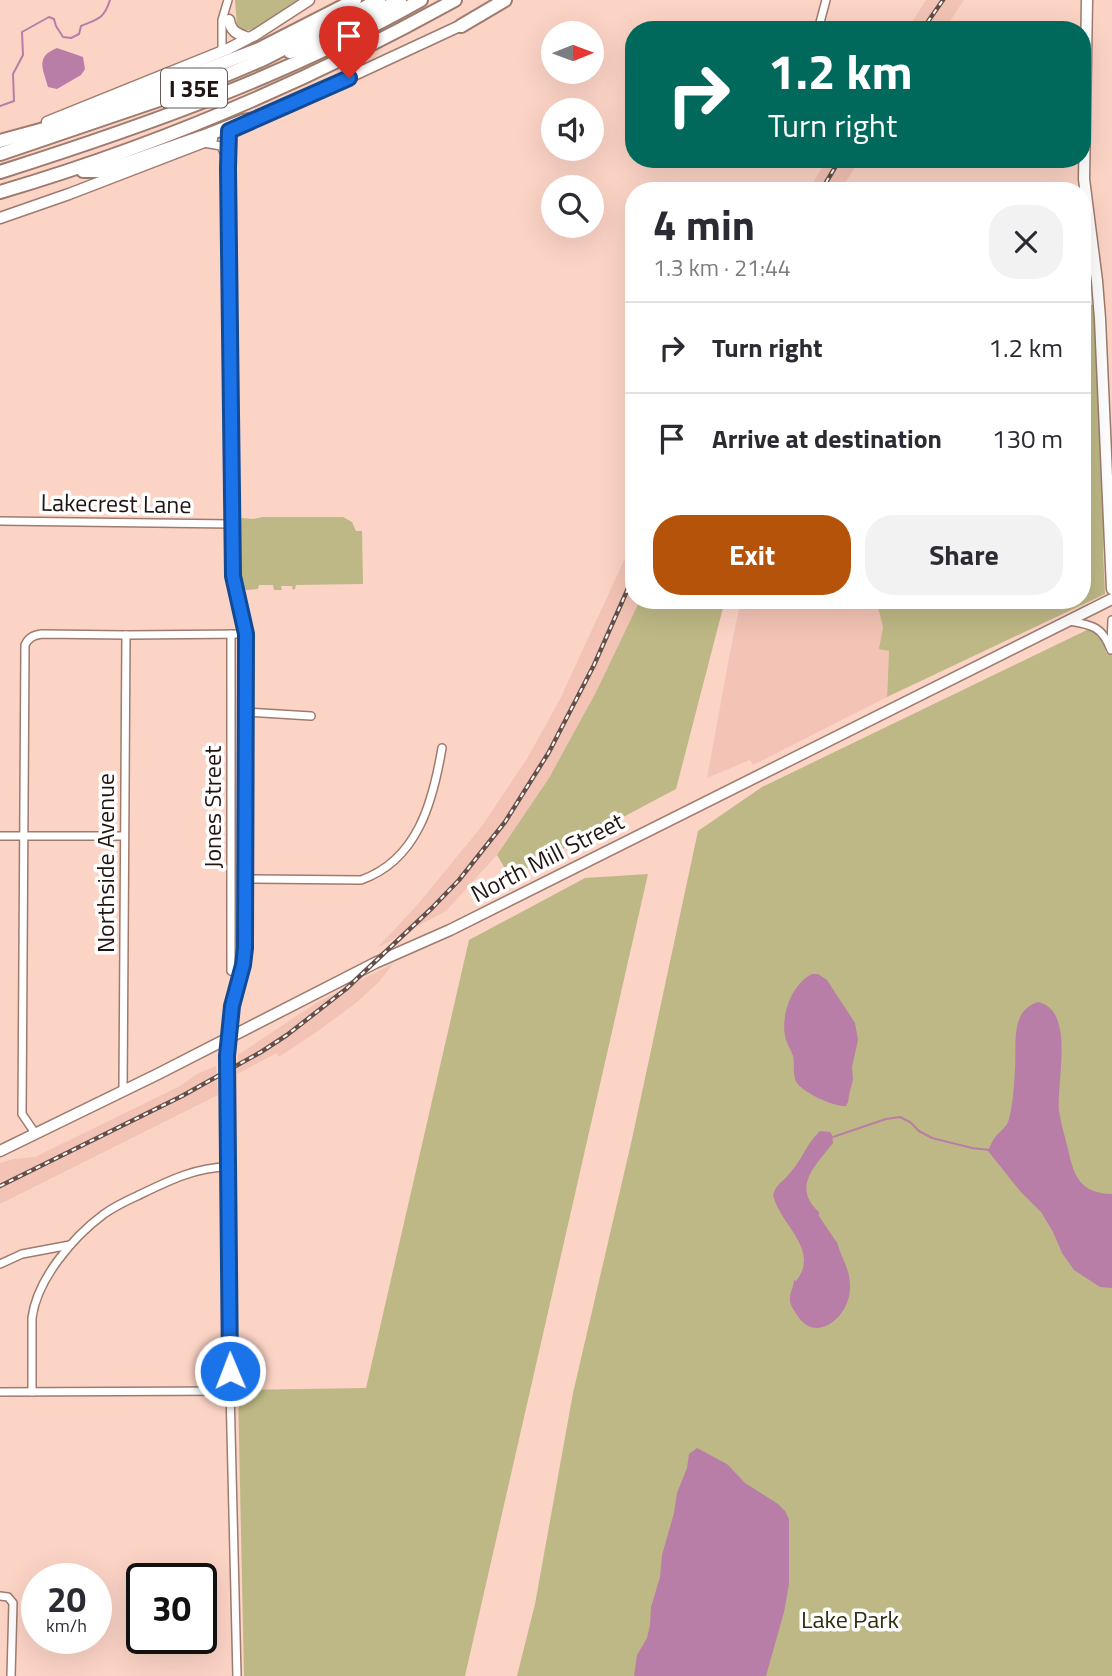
<!DOCTYPE html>
<html lang="en">
<head>
<meta charset="utf-8">
<style>
	body { margin:0; font-family:"Titillium Web",sans-serif; background:#f2f2f3; color:#2b2b33; height:100vh; display:flex; flex-direction:column; font-size:26px; white-space:nowrap }
	* { box-sizing:border-box; margin:0 }
	p { font-size:23px; color:#7c7c81 }
	.icon { flex:none; width:38px; height:38px; fill:none; stroke:currentColor; stroke-width:2; stroke-linecap:round; stroke-linejoin:round }
	.map { position:relative; flex:1; overflow:hidden }
	.details { position:absolute; left:625px; top:182px; width:466px; height:427px; display:flex; flex-direction:column; background:#fff; border-radius:28px; box-shadow:0 7px 28px #0002 }
	.details>* { flex:none }
	.top-card { position:absolute; left:625px; top:21px; width:466px; height:147px; border-radius:28px; box-shadow:0 7px 28px #0002; background:#00695c; color:#fff; overflow:hidden }
	.needle { width:46px; rotate:89deg }
	.fabs { position:absolute; left:541px; top:21px; display:grid; gap:14px }
	.fabs a { display:grid; place-items:center; width:63px; height:63px; border-radius:50%; background:#fff; box-shadow:0 7px 28px #0002; font-size:35px }
	.speed { position:absolute; left:21px; top:1563px; display:flex; gap:14px; font-size:35px; font-weight:700; text-align:center }
	.speed>* { display:grid; place-content:center; width:91px; height:91px; border-radius:50%; background:#fff; box-shadow:0 7px 28px #0002; line-height:1 }
	.speed small { font-size:18px; font-weight:400 }
	.speed .limit { border:4px solid #111; border-radius:10px; background:#fff; color:#111 }
	.pin { position:absolute; display:grid; place-items:center; width:60px; height:60px; color:#fff; margin:-72px -30px; border-radius:50% 50% 50% 0; rotate:-45deg; box-shadow:0 0 7px #0007 }
	.pin .icon { rotate:45deg }
	.me { position:absolute; width:77px; margin:-38px; rotate:359deg; stroke-linejoin:round; filter:drop-shadow(0 0 5px #0008) }
	.turn { display:flex; align-items:center; gap:24px; height:147px; padding:0 28px; font-size:32px }
	.turn .icon { width:91px; height:91px; stroke-width:2.5 }
	.turn b { display:block; font-size:49px; line-height:60px }
	.round { display:grid; place-items:center; flex:none; width:74px; height:74px; border-radius:28px; background:#f2f2f3 }
	.overview { display:flex; align-items:center; justify-content:space-between; height:119px; padding:0 28px }
	h1 { font-size:42px; font-weight:700; line-height:52px }
	.cta { display:flex; gap:14px; margin-top:auto; padding:14px 28px }
	.cta a { flex:1; height:80px; border-radius:28px; background:#b45309; color:#fff; font-size:28px; font-weight:700; line-height:80px; text-align:center }
	.cta a+a { background:#f2f2f3; color:#2b2b33 }
	ul { padding:0; list-style:none }
	li { display:flex; align-items:center; gap:21px; height:91px; padding:0 28px; border-top:2px solid #e1e1e2 }
	li div { flex:1 }
	li b { display:block; font-size:26px }
	li em { font-style:normal }
	.map>svg:first-child { display:block }
	.built { fill:#f3c4b5 }
	.green { fill:#beb886 }
	.water { fill:#b87ea7 }
	.lines { fill:none; stroke-linecap:round; stroke-linejoin:round }
	.stream { stroke:#b87ea7; stroke-width:2 }
	.street-casing { stroke:#9e7b6e; stroke-width:10 }
	.secondary-casing { stroke:#9e7b6e; stroke-width:13 }
	.highway-casing { stroke:#9e7b6e; stroke-width:16 }
	.street { stroke:#fff; stroke-width:7 }
	.secondary { stroke:#fff; stroke-width:10 }
	.highway { stroke:#fff; stroke-width:12 }
	.rail-casing { stroke:#644e47; stroke-width:4.5 }
	.rail { stroke:#fff; stroke-width:2; stroke-dasharray:5; stroke-linecap:butt }
	.route-casing { stroke:#114b97; stroke-width:18 }
	.route { stroke:#1a73e8; stroke-width:12 }
	.labels { text-anchor:middle; dominant-baseline:central; stroke-width:7; stroke-linejoin:round; paint-order:stroke }
	.shield { fill:#fff; stroke:#645a58; stroke-width:2 }
	.shield-label { font-size:23px; font-weight:bold; fill:#221410 }
	.street-label { font-size:24px; fill:#221410; stroke:#fff }
	.park-label { font-size:24px; fill:#312d0e; stroke:#fff }
</style>
</head>
<body>
<div class="map">
<svg width="1112" height="1676" viewBox="0 0 1112 1676">
	<rect width="100%" height="100%" fill="#fcd4c6"/>
	<g class="built">
		<path d="M926,0h38l-20,30h-37z"/>
		<path d="M827,159h33l-20,32h-32z"/>
		<path d="M633,541l1,59h6l-44,92 -47,86 -52,77 -51,56 -69,37 41,-44 64,-78 46,-69 32,-58z"/>
		<path d="M741,600h135l7,27 -3,21 9,3 -2,46 -134,68 -3,-5 -43,18 25,-136z"/>
		<path d="M394,963l-15,19 -23,21 -38,28 -39,26 -2,-4 -40,21 1,-19 78,-52z"/>
		<path d="M216,1066l2,29 -218,109v-41l13,-4 22,-2 145,-71 17,-12z"/>
	</g>
	<g class="green">
		<path d="M235,0h63l-44,29 -11,2 -6,-5z"/>
		<path d="M1082,305h12l10,220 -1,26 2,43 -218,103 2,-46 -10,-2 4,-22 -7,-27h206z"/>
		<path d="M263,517h80l9,5 4,9h6l1,53 -67,1 -1,4 -2,1 -1,-4h-11l1,4h-8l-1,-5h-14l-1,4 -12,1 -5,-5 -3,-62 4,-5 11,1z"/>
		<path d="M640,600h85l-49,189 -166,88 -13,-22 52,-77 47,-86z"/>
		<path d="M1091,628c10,7 14,13 15,25l6,1v1022h-595l18,-72 38,-211 59,-254 66,-308 64,-44z"/>
		<path d="M648,874l-183,802h-221l-6,-286 128,-2 103,-448 116,-62z"/>
	</g>
	<g class="water">
		<path d="M57,48l26,9 2,12 -4,6 -24,14 -9,-2c-5,-19 -13,-30 9,-39z"/>
		<path d="M812,974h6l9,6 28,43 3,17 -6,27 1,13 -3,11 -2,11 -2,4c-12,1 -42,-13 -49,-23 -5,-7 -2,-19 -4,-27 -2,-7 -7,-13 -8,-20 -4,-22 7,-52 27,-62z"/>
		<path d="M1038,1002c38,8 18,81 21,109 2,13 6,26 9,38 6,28 12,44 44,45v94l-12,-1 -26,-17 -12,-17 -9,-21 -12,-20 -21,-21 -32,-40c2,-5 4,-10 8,-15 5,-6 11,-9 13,-17 4,-15 5,-34 6,-49 2,-24 -6,-59 23,-68z"/>
		<path d="M820,1131l10,1 2,3 1,8c-17,22 -42,44 -14,69v4l16,24 2,2c4,15 14,29 13,46 0,29 -35,57 -53,27 -3,-5 -6,-8 -7,-14 -1,-8 4,-14 4,-21l2,1c25,-31 -16,-56 -23,-86 3,-11 10,-13 17,-22 12,-13 16,-29 30,-42z"/>
		<path d="M697,1448l30,16 18,19 33,21 7,7 4,8v65l-5,28 -18,64h-132l3,-21 10,-17 3,-13 1,-18 9,-30 2,-22 12,-42 3,-20 10,-25 2,-14z"/>
	</g>
	<g class="lines">
		<g class="stream">
			<path d="M0,106l14,-5 -1,-27 10,-19 -1,-23 27,-15 5,2 2,7 7,11 8,1 8,-4 2,-8c17,-7 23,-7 29,-26"/>
			<path d="M833,1137l53,-18 14,-2 10,5 9,9 13,7 40,10 17,2"/>
		</g>
		<defs>
			<g id="street">
				<path d="M818,30l8,-30"/>
				<path d="M222,52v-32l6,-20"/>
				<path d="M229,131l-1,37 5,408 13,58 -1,314 -2,17 -11,41 -5,51 1,251 9,368"/>
				<path d="M204,143l17,3 5,11"/>
				<path d="M0,521l232,3"/>
				<path d="M1069,621c23,4 33,5 42,29"/>
				<path d="M231,634v337l9,4"/>
				<path d="M1111,646l1,-26"/>
				<path d="M245,712l66,4"/>
				<path d="M0,836h124"/>
				<path d="M244,879l117,1c57,-20 72,-79 81,-132"/>
				<path d="M123,1091l3,-456"/>
				<path d="M35,1133l-13,-19 3,-469c4,-8 9,-10 17,-11l84,1 120,-1"/>
				<path d="M0,1264l22,-10 48,-9"/>
				<path d="M0,1392l230,-1"/>
				<path d="M32,1392v-74c5,-39 41,-81 72,-104 10,-7 22,-13 33,-18 29,-14 58,-29 91,-29"/>
				<path d="M0,1596l8,1 5,6 -2,73"/>
			</g>
			<g id="secondary">
				<path d="M1087,0l-3,179 13,102 3,38 12,270"/>
				<path d="M229,20c2,12 9,14 19,18"/>
				<path d="M251,121l75,-33 140,-65"/>
				<path d="M47,122l181,-73 27,-14 54,-35"/>
				<path d="M0,218l69,-24 143,-55"/>
				<path d="M0,1151l158,-77 217,-111 75,-33 662,-331"/>
			</g>
			<g id="highway">
				<path d="M461,26l44,-26"/>
				<path d="M290,52l17,-5 93,-47"/>
				<path d="M0,141l44,-12 109,-39 106,-41 96,-49"/>
				<path d="M0,154l200,-68 64,-27 115,-59"/>
				<path d="M83,171h18l35,-11 66,-23 41,-16 13,-2"/>
				<path d="M0,172c145,-46 288,-97 421,-172"/>
				<path d="M0,192c160,-47 309,-111 455,-192"/>
			</g>
		</defs>
		<use href="#street" class="street-casing"/>
		<use href="#secondary" class="secondary-casing"/>
		<use href="#highway" class="highway-casing"/>
		<use href="#street" class="street"/>
		<use href="#secondary" class="secondary"/>
		<use href="#highway" class="highway"/>
		<defs>
			<g id="rail">
				<path d="M922,30l21,-30"/>
				<path d="M821,191l19,-32"/>
				<path d="M0,1186l182,-90 79,-44 26,-17 59,-46 86,-81 27,-28 46,-58 44,-70 45,-87 40,-90"/>
			</g>
		</defs>
		<use href="#rail" class="rail-casing"/>
		<use href="#rail" class="rail"/>
	</g>
	<g class="lines">
		<defs>
			<path id="route" d="M230,1371l-3,-315 5,-50 11,-41 2,-17 1,-314 -13,-58 -5,-408 1,-37 120,-53"/>
		</defs>
		<use href="#route" class="route-casing"/>
		<use href="#route" class="route"/>
	</g>
	<g class="labels">
		<rect class="shield" x="161" y="68.5" width="66" height="39" rx="5"/>
		<g class="shield-label">
			<text x="194" y="88">I 35E</text>
		</g>
		<g class="street-label">
			<text transform="translate(116 503) rotate(1)">Lakecrest Lane</text>
			<text transform="translate(212 807) rotate(-90)">Jones Street</text>
			<text transform="translate(547 857) rotate(-27)">North Mill Street</text>
			<text transform="translate(105 863) rotate(-90)">Northside Avenue</text>
		</g>
		<g class="park-label">
			<text x="850" y="1619">Lake Park</text>
		</g>
	</g>
</svg>
<div class="fabs">
<a><svg class="needle" viewBox="-14 -14 28 28"><path d="M0-13l5 13h-10z" fill="#e53935"/><path d="M0 13l5-13h-10z" fill="#7c7c81"/></svg></a>
<a><svg class="icon" aria-label="sound" viewBox="0 0 24 24"><path d="M4 9h4l5-4v14l-5-4H4zM17 9q2 3 0 6"/></svg></a>
<a><svg class="icon" aria-label="search" viewBox="0 0 24 24"><circle cx="10" cy="10" r="6"/><path d="M15 15l6 6"/></svg></a>
</div>
<div class="speed"><div>20<small>km/h</small></div><div class="limit">30</div></div>
<div class="pin" style="left:349px;top:78px;background:#d93025"><svg class="icon" aria-label="arrive" viewBox="0 0 24 24"><path d="M6 21V4h12l-3 4 3 4H6"/></svg></div>
<svg class="me" style="left:230px;top:1371px" viewBox="-20 -20 40 40"><circle r="17" fill="#1a73e8" stroke="#fff" stroke-width="3"/><path d="M0-11L8 9 0 5-8 9z" fill="#fff"/></svg>
<div class="top-card">
<div class="turn"><svg class="icon" aria-label="right" viewBox="0 0 24 24"><path d="M7 20v-9h11M14 6l5 5-5 5"/></svg><div><b>1.2 km</b>Turn right</div></div>
</div>
<section class="details">
<div class="overview"><div><h1>4 min</h1><p>1.3 km · 21:44</p></div><a class="round"><svg class="icon" aria-label="close" viewBox="0 0 24 24"><path d="M6 6l12 12M18 6L6 18"/></svg></a></div>
<ul>
<li><svg class="icon" aria-label="right" viewBox="0 0 24 24"><path d="M7 20v-9h11M14 6l5 5-5 5"/></svg><div><b>Turn right</b></div><em>1.2 km</em></li>
<li><svg class="icon" aria-label="arrive" viewBox="0 0 24 24"><path d="M6 21V4h12l-3 4 3 4H6"/></svg><div><b>Arrive at destination</b></div><em>130 m</em></li>
</ul>
<div class="cta"><a>Exit</a><a>Share</a></div>
</section>
</div>
</body>
</html>
